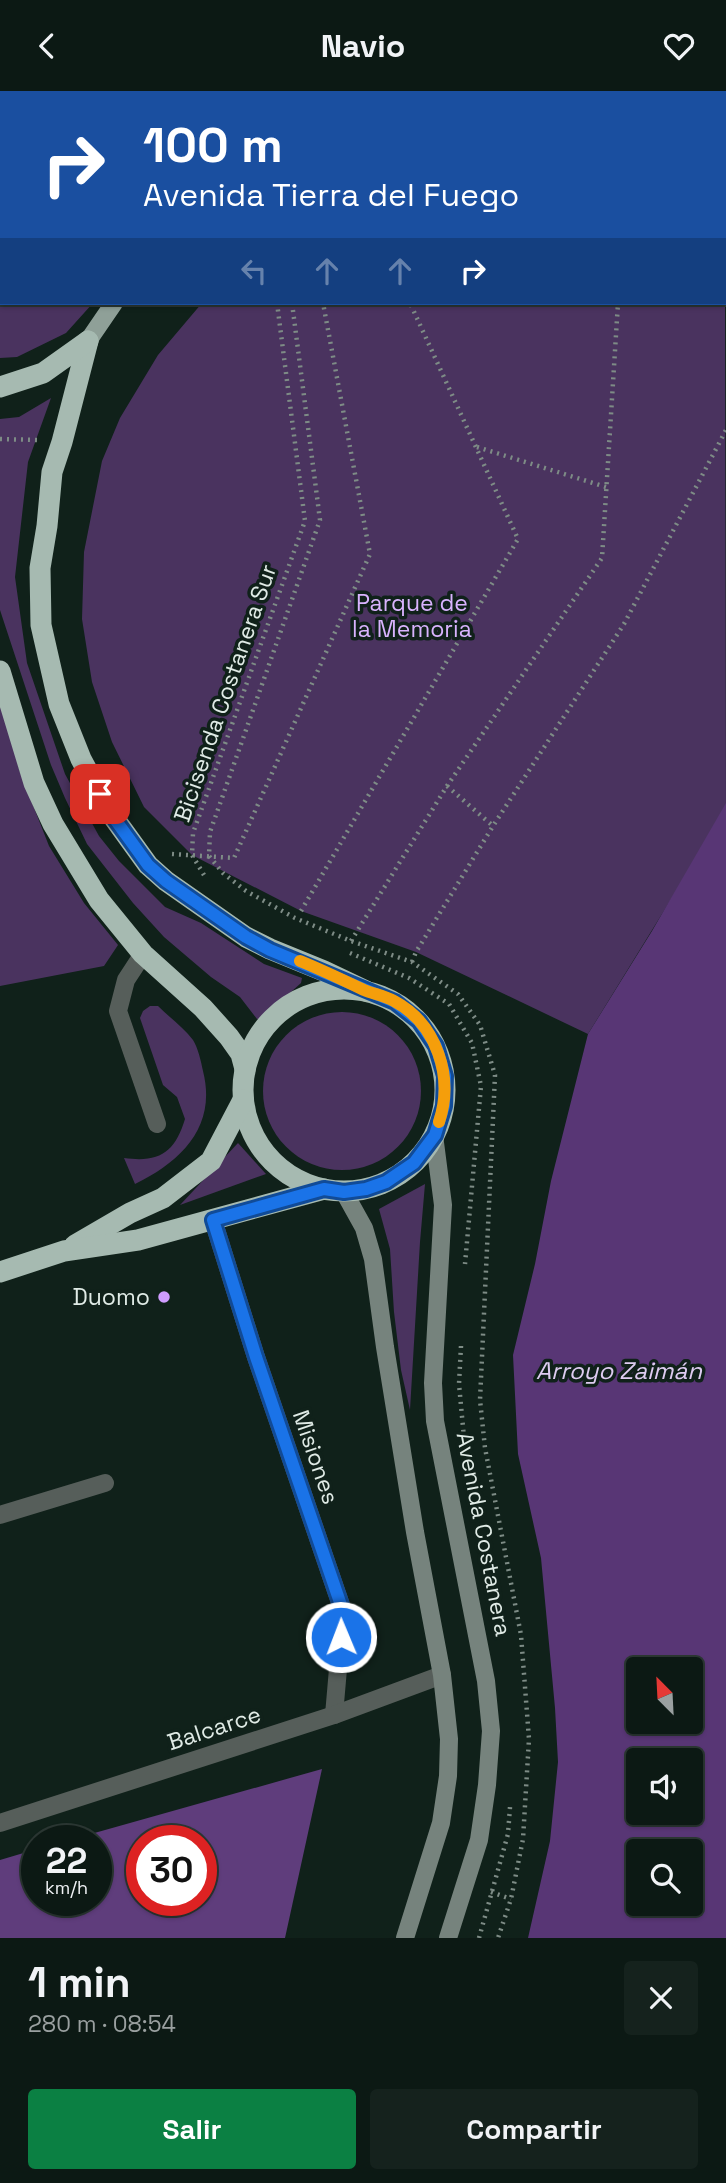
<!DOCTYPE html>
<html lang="es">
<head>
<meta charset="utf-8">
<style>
	body { margin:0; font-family:"Space Grotesk",sans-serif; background:#15221d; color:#f1f3f6; height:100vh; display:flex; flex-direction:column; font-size:26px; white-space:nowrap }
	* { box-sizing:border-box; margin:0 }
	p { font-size:23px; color:#9aa0a0 }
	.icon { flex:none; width:38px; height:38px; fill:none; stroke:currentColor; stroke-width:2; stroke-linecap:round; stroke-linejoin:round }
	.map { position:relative; height:1847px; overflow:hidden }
	.details { display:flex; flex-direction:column; background:#0c1914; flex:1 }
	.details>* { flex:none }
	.banner { position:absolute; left:0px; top:0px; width:726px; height:214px; box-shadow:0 2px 5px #0004,0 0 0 2px #2c3834; background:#1a4fa0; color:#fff; overflow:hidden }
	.needle { width:46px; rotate:336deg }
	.controls { position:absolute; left:626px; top:1566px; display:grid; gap:14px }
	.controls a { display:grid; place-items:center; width:77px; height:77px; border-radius:7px; background:#0c1914; box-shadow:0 2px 5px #0004,0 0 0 2px #2c3834; font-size:35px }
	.speed { position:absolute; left:21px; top:1734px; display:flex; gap:14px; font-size:35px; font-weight:700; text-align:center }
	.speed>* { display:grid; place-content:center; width:91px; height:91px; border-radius:50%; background:#0c1914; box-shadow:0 2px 5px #0004,0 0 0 2px #2c3834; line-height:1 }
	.speed small { font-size:18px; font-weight:400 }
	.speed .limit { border:10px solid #d22; background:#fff; color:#111 }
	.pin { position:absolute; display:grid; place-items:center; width:60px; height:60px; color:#fff; margin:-30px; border-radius:14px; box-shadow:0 4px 10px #0006 }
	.me { position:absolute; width:77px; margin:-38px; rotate:359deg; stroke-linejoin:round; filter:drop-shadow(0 0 5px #0008) }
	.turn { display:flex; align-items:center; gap:24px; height:147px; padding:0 28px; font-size:32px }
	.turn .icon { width:91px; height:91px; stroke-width:2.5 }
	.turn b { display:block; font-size:49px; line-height:60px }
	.lanes { display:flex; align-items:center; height:66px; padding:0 28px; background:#0003; justify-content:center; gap:35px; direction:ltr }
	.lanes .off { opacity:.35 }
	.round { display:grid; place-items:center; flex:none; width:74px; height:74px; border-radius:7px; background:#15221d }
	.overview { display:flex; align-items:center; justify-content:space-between; height:119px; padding:0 28px }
	h1 { font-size:42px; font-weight:700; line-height:52px }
	.button { display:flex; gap:14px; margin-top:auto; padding:14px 28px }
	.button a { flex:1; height:80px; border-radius:7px; background:#0b8043; color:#fff; font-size:28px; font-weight:700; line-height:80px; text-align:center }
	.button a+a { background:#15221d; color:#f1f3f6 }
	header { display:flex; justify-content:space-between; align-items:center; height:91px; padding:0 28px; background:#0c1914; font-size:32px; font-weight:700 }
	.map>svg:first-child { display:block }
	.green { fill:#4a335f }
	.forest { fill:#5f3d7c; fill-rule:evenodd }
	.water { fill:#583675; fill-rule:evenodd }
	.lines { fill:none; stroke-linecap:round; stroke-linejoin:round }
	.path { stroke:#7e8c86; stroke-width:4.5; stroke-dasharray:2 5; stroke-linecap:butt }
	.street { stroke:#565e5a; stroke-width:18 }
	.secondary { stroke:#76837d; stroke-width:18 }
	.primary { stroke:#8fa098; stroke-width:18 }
	.highway { stroke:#a6bab1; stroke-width:21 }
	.route-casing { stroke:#114b97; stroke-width:18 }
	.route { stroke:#1a73e8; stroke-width:12 }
	.slow { stroke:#f59e0b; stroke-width:12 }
	.poi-dot { fill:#d09dff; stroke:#10211a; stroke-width:2.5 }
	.labels { text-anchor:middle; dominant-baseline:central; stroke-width:7; stroke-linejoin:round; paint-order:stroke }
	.park-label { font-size:23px; fill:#d9b3fe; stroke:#10211a }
	.street-label { font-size:23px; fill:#e0ebe6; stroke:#10211a }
	.poi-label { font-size:23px; fill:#e0ebe6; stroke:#10211a; text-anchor:end }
	.water-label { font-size:24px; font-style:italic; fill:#deccf1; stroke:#10211a }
</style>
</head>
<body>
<header><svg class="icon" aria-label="back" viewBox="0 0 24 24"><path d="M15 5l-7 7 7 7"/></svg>Navio<svg class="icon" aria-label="heart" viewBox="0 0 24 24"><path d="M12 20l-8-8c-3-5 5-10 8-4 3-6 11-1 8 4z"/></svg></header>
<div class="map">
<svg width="726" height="1847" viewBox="0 0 726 1847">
	<rect width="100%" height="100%" fill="#10211a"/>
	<g class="green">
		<path d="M0,0l30,2h-28v210h91l-27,30 -49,24 -17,1z"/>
		<path d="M725,178l1,541 -138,224 -172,-82 -115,-41 -109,-56 -48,-48 -32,-65 -20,-60 -10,-63 2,-67 18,-91 18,-43 38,-63 44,-52h522z"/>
		<path d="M51,307l-23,64 -13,115 12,86 38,111 34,62 20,25 46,46 36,16 63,41 38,14 -1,5 -19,17 -17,19h-8l-17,-22 -29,-20 -47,-40 -31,-34 -46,-59 -22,-46 -14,-33 -51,-155v-191l19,-2z"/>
		<path d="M0,609l20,72 29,74 35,57 34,42 -14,21 -104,20z"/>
		<path d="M150,915h8c11,11 26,22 35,34 5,8 8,21 10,31 14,55 -21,90 -68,113l-11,-26c36,5 51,-6 61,-39l-8,-22 -14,-12 -23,-67 3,-7z"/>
		<circle cx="342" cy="1000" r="79"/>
		<path d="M238,1052l28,31 -86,31z"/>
		<path d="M425,1093l-5,58 -10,168 -9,-40 -7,-58 -4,-63 -11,-40z"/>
	</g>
	<path class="forest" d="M322,1678l-37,169h-285v-78l37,-11v52h59v-60h-30zM142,1750h59v60h-59z"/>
	<path class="water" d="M726,712v1135h-198l22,-97 8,-79 -3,-54 -14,-150 -23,-104 -5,-99 22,-91 16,-83 37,-147 64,-103zM639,1578h52v53h-52zM639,1670h52v52h-52zM639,1760h52v53h-52z"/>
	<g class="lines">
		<g class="path">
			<path d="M244,0l1,2"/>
			<path d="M264,0v2"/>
			<path d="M292,212l28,217 -110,312 -1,24 14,17 23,18 49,27 56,23 61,21 46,32 22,31 15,50 -15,325 5,48 36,187 8,104 -6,100 -12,60 -13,39"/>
			<path d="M0,348l37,1"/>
			<path d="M477,356l129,40"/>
			<path d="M447,695l46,40"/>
			<path d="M172,763l62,4 136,-304 -47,-251"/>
			<path d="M204,784l-12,-20 1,-22 112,-312 -28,-218"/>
			<path d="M301,820l217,-372 -108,-236"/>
			<path d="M351,850l96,-155 155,-228 16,-255"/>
			<path d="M350,862l59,25 40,26 23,39 9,43 -16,178"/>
			<path d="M412,871l4,-10 77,-126 131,-202 102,-194"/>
			<path d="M461,1255l-2,38 5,54"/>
			<path d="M491,1801l20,7"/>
			<path d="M479,1847l29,-104 2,-27"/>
		</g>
		<g class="street">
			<path d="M143,863l-17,26 -8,31 39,113"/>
			<path d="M213,1129l43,137 87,254 -9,104"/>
			<path d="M0,1424l105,-32"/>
			<path d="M0,1732l334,-108 108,-40"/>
		</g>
		<g class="secondary">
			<path d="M434,1044l9,70 -10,178 2,38 51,260 5,50 -4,54 -8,55 -31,98"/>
			<path d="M344,1101l20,36 9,31 12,88 30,185 27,143 7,64 -1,37 -7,47 -36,115"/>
		</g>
		<path class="primary" d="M88,250l26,-38"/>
		<g class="highway">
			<path d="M76,0l3,2"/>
			<path d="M590,0l1,2"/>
			<path d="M365,2l3,-2"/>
			<path d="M724,89h2"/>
			<path d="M724,120l2,1"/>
			<path d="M88,250l-26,101 -10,30 -5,54 -7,42 1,57 18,79 22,55 28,52 39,54 18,16 80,56 24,12 54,22 42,20"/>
			<path d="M0,296l43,-14 45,-32"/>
			<path d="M0,580l34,112 19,41 46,76 44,54 60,54 26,29 12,17 4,15"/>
			<circle cx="344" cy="999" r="101"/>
			<path d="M75,1154l55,-32 33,-15 48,-37 32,-61"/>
			<path d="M0,1181l64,-21 74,-11 186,-51"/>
		</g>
	</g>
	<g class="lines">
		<defs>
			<path id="route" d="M100,703l9,17 39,54 18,16 80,56 24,13 125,52 24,19 17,25 9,30 -1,30 -9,29 -21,28 -28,19 -20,7 -22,3 -20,-3 -111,31 43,137 87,254 -2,26"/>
		</defs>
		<use href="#route" class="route-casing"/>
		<use href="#route" class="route"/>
		<path class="slow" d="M300,870c22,9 43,19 64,29 10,4 21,6 30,11 43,23 60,76 45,121"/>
	</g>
	<circle class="poi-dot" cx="164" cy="1206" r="7"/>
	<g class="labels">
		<g class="park-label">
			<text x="412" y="512">Parque de<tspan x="412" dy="26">la Memoria</tspan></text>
		</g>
		<g class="street-label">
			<text transform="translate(225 602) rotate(-71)">Bicisenda Costanera Sur</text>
			<text transform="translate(316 1366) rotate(71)">Misiones</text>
			<text transform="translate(484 1443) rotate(79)">Avenida Costanera</text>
			<text transform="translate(214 1637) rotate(-18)">Balcarce</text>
		</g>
		<g class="poi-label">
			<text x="150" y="1206">Duomo</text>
		</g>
		<g class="water-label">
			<text x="619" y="1279">Arroyo Zaimán</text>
		</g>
	</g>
</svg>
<div class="controls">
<a><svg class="needle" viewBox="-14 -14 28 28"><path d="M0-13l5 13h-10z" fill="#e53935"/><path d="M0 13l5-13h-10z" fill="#9aa0a0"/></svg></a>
<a><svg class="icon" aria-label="sound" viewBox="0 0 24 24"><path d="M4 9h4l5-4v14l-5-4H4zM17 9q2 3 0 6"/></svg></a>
<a><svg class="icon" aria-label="search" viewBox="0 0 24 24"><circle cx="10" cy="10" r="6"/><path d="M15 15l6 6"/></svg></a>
</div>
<div class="speed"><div>22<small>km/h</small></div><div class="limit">30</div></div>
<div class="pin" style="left:100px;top:703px;background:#d93025"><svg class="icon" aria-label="arrive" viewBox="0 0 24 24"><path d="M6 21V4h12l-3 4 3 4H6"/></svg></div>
<svg class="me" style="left:341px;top:1546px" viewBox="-20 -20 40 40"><circle r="17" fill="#1a73e8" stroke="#fff" stroke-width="3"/><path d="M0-11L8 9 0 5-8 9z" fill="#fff"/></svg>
<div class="banner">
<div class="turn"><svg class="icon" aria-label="right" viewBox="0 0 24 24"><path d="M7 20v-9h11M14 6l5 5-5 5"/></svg><div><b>100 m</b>Avenida Tierra del Fuego</div></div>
<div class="lanes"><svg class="icon off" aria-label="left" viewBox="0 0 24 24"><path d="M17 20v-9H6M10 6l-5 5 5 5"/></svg><svg class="icon off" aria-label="ahead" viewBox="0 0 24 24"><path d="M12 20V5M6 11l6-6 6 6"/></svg><svg class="icon off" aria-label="ahead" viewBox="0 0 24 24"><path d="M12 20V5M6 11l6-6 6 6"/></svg><svg class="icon" aria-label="right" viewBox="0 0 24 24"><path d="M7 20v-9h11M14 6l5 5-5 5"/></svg></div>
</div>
</div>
<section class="details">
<div class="overview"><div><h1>1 min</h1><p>280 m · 08:54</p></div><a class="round"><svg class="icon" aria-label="close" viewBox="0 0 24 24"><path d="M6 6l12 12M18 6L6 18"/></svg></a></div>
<div class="button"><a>Salir</a><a>Compartir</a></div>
</section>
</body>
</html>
